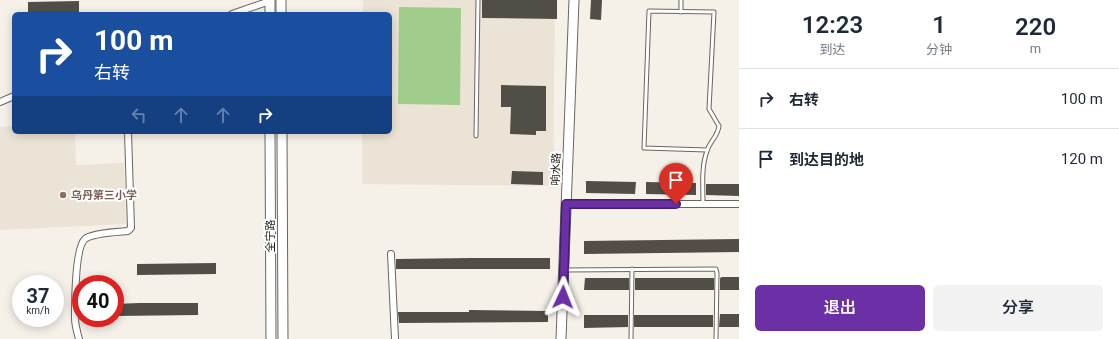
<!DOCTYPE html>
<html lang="zh">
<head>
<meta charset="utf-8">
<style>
	body { margin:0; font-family:Roboto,"Noto Sans SC",sans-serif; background:#f2f2f3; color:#1f2937; height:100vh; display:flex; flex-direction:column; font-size:15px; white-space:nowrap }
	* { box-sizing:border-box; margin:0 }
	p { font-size:13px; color:#747a83 }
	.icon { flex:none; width:22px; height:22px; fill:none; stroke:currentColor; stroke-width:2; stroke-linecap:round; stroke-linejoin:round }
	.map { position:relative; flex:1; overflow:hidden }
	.side { display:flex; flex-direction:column; background:#fff; width:380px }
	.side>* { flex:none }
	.hud { position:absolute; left:12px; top:12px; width:380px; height:122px; border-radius:6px; box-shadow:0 2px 10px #0003; background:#1a4fa0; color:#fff; overflow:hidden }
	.speed { position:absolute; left:12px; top:275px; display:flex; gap:8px; font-size:20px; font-weight:700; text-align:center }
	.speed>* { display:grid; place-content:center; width:52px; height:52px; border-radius:50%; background:#fff; box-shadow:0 2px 10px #0003; line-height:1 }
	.speed small { font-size:10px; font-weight:400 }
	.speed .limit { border:6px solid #d22; background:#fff; color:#111 }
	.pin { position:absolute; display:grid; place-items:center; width:34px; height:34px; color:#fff; margin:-41px -17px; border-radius:50% 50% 50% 0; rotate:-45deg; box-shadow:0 0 4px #0007 }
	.pin .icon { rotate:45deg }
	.me { position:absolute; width:44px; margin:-22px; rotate:2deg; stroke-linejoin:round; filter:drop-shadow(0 0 3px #0008) }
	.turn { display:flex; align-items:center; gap:14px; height:84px; padding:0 16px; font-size:18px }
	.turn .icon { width:52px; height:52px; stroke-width:2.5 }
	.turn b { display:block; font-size:28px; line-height:34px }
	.lanes { display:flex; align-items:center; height:38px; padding:0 16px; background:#0003; justify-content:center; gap:20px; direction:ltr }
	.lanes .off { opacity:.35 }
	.eta { display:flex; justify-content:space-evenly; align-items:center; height:68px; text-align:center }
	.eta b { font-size:24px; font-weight:600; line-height:28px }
	.button { display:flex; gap:8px; margin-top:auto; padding:8px 16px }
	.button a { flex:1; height:46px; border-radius:6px; background:#6b30a6; color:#fff; font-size:16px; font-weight:600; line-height:46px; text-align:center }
	.button a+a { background:#f2f2f3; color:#1f2937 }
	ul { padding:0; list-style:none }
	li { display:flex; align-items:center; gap:12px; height:60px; padding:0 16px; border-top:1px solid #e0e1e3 }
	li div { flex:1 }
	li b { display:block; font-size:15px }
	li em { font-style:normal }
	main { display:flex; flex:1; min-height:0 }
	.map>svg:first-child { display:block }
	.built { fill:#ebe3d5 }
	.green { fill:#a0cd8c }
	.building { fill:#514d47 }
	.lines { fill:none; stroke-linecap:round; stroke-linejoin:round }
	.lane-casing { stroke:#6a665f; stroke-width:5 }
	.street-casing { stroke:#6a665f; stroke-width:8 }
	.secondary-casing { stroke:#6a665f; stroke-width:11 }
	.lane { stroke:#fff; stroke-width:3 }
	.street { stroke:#fff; stroke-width:6 }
	.secondary { stroke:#fff; stroke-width:9 }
	.route-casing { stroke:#461f6c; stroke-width:10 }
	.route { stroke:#6b30a6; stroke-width:7 }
	.education-dot { fill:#8d6e63; stroke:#fff; stroke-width:1.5 }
	.labels { text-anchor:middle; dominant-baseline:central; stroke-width:4; stroke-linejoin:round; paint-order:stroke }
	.street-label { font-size:11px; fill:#242320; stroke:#fff }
	.education-label { font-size:11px; font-weight:bold; fill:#785e54; stroke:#fff; text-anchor:start }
</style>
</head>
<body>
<main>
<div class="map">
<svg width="739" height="339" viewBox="0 0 739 339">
	<rect width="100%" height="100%" fill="#f5f0e8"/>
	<g class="built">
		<path d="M363,0h192l-2,186 -191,-2v-52h28v-118h-27z"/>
		<path d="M14,126v6h61l1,33 48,-2 2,61 -126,6v-103z"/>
	</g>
	<path class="green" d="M399,7l62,1 -1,97 -62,-1z"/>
	<g class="building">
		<path d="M482,0h75v19l-75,-1z"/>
		<path d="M591,0h11l-1,20 -11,-1z"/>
		<path d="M79,1v11h-5v2l-46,-1v-11z"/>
		<path d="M501,85l45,1v45h-10v4l-26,-1 1,-27h-10z"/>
		<path d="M512,171l31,1v13l-32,-1z"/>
		<path d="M586,181l50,1 -1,12 -49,-1z"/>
		<path d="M646,182l50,1v12l-50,-1z"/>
		<path d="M706,184h33v12l-33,-1z"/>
		<path d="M739,239v13l-155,2v-13z"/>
		<path d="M471,258h79v11h-154v-10z"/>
		<path d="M216,263v11l-79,1v-11z"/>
		<path d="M722,277h17v13h-19v-12z"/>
		<path d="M585,278h44v12h-45z"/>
		<rect x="635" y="278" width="79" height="12"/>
		<path d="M139,303h59v12l-83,1v-12z"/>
		<path d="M469,310l79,1v11l-149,1 -1,-11h71z"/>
		<path d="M720,314h19v13h-20z"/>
		<path d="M584,315h44v12l-44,1z"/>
		<rect x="634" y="315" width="79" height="12"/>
	</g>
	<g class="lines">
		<defs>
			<g id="lane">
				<path d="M681,12v-12"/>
				<path d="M476,136l2,-136"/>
				<path d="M703,204c0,-18 -2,-37 4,-53 3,-10 11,-15 12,-25l-10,-17 5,-97 -65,-1 -5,137 63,2"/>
				<path d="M564,270l152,-1 1,4 -1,66"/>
				<path d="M631,339l1,-70"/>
			</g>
			<g id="street">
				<path d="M232,14l38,-13"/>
				<path d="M0,102l14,-6"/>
				<path d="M566,204h173"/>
				<path d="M391,254l4,85"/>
				<path d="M79,339c-2,-7 -4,-14 -4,-21 0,-15 0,-71 10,-79 7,-6 33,-7 43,-8l3,-3 -3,-96"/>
			</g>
			<g id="secondary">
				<path d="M270,0v14"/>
				<path d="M281,0v14"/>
				<path d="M270,132l1,207"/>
				<path d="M282,132l1,207"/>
				<path d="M561,339l13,-339"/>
			</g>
		</defs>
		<use href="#lane" class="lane-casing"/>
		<use href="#street" class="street-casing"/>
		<use href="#secondary" class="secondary-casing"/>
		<use href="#lane" class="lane"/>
		<use href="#street" class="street"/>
		<use href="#secondary" class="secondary"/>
	</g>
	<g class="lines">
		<defs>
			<path id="route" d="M563,297l3,-93h110"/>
		</defs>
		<use href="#route" class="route-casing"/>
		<use href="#route" class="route"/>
	</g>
	<circle class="education-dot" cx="63" cy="195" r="4"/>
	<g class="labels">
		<g class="street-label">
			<text transform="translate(556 169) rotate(-88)">响水路</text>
			<text transform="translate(270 236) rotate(-90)">全宁路</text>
		</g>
		<g class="education-label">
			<text x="71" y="195">乌丹第三小学</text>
		</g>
	</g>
</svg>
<div class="speed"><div>37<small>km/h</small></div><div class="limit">40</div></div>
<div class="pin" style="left:676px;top:204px;background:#d93025"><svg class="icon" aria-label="arrive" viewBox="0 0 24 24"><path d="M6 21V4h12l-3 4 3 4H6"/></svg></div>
<svg class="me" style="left:563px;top:297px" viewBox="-20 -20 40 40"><path d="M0-17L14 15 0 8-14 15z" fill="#6b30a6" stroke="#fff" stroke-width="4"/></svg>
<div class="hud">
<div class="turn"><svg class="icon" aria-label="right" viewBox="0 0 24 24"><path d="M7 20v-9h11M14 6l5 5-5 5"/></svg><div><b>100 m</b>右转</div></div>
<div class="lanes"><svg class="icon off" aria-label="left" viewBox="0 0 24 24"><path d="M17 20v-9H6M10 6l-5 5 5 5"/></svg><svg class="icon off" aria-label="ahead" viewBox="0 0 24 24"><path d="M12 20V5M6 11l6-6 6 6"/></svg><svg class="icon off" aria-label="ahead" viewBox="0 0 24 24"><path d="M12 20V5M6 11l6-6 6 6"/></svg><svg class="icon" aria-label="right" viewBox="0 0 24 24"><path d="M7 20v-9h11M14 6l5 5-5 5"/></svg></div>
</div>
</div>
<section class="side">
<div class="eta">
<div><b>12:23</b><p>到达</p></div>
<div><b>1</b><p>分钟</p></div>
<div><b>220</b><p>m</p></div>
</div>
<ul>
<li><svg class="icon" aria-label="right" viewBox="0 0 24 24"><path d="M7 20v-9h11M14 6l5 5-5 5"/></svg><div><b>右转</b></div><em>100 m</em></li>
<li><svg class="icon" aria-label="arrive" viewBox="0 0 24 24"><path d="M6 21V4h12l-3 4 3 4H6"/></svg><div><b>到达目的地</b></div><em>120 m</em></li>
</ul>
<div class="button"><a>退出</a><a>分享</a></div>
</section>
</main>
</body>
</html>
